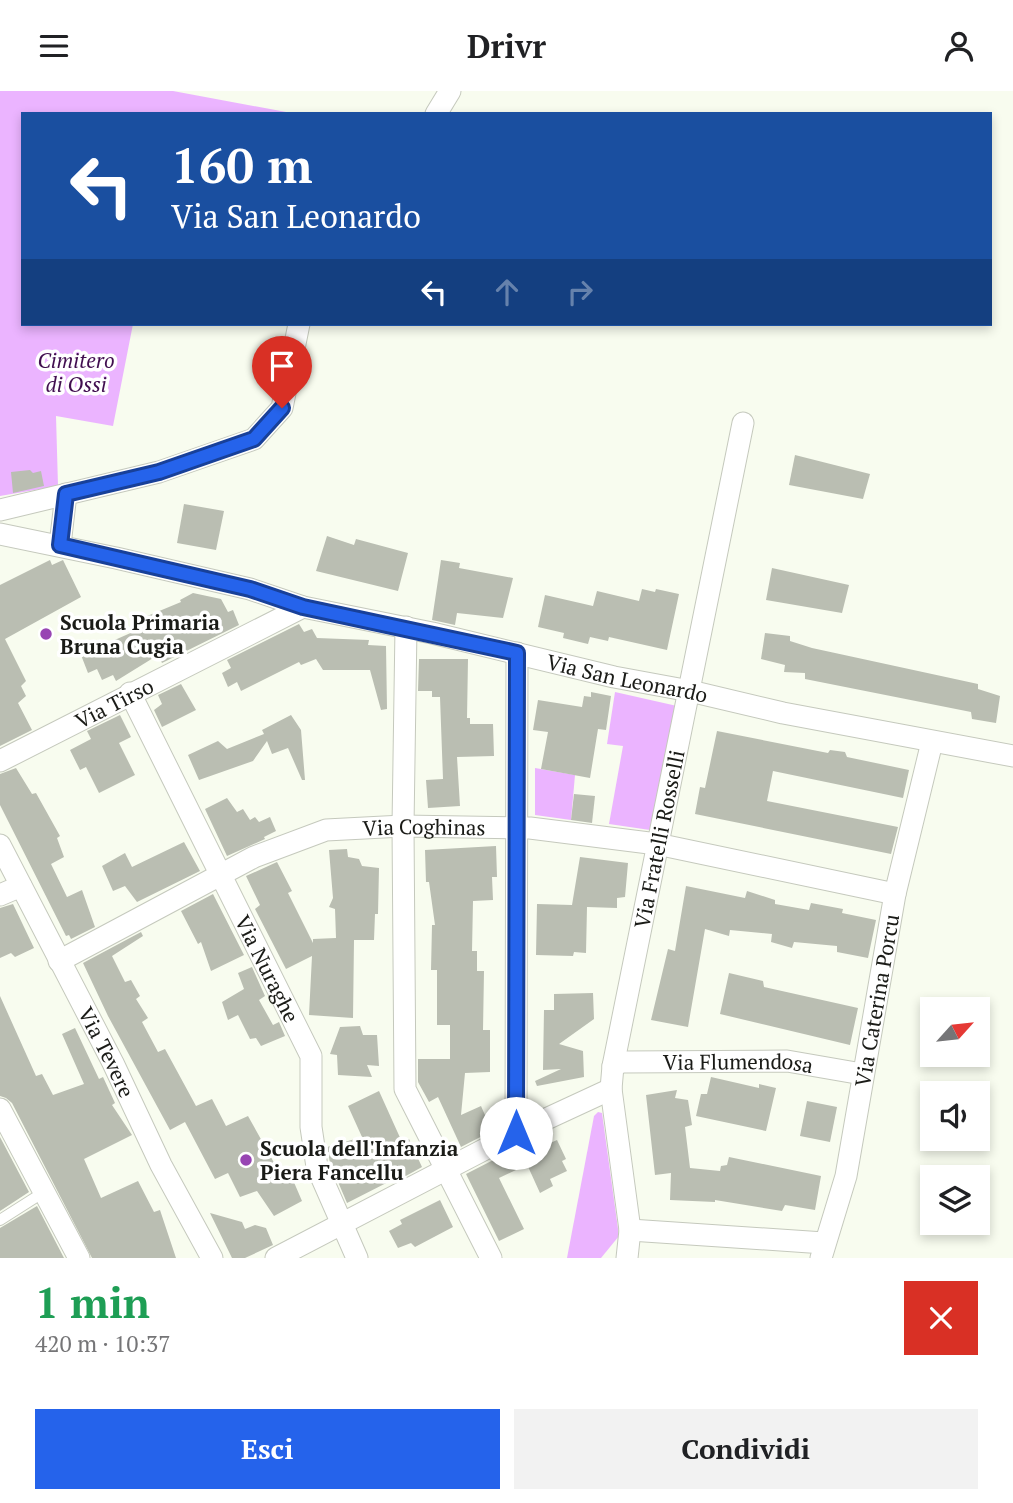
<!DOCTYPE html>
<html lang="it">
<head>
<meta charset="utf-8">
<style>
	body { margin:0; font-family:"PT Serif",serif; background:#f2f2f2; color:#202124; height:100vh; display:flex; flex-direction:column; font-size:26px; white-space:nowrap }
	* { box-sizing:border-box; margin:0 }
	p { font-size:23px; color:#757577 }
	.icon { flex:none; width:38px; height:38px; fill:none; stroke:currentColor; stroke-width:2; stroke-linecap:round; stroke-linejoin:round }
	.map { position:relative; height:1167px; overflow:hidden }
	.sheet { display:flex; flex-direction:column; background:#fff; flex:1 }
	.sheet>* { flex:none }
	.guide { position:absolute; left:21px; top:21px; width:971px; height:214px; border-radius:0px; box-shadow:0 4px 10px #0003; background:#1a4fa0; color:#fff; overflow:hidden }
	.needle { width:46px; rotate:63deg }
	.buttons { position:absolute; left:920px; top:906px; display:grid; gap:14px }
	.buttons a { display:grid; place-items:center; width:70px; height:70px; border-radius:0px; background:#fff; box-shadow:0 4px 10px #0003; font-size:35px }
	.pin { position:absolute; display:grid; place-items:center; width:60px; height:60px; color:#fff; margin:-72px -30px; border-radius:50% 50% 50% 0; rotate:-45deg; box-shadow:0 0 7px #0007 }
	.pin .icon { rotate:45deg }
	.me { position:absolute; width:77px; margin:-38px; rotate:0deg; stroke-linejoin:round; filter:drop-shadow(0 0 5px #0008) }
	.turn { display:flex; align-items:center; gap:24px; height:147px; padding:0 35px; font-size:32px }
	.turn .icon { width:91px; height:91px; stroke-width:2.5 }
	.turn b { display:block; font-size:49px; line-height:60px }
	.lanes { display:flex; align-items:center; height:66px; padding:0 35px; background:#0003; justify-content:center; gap:35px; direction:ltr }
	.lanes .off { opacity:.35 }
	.round { display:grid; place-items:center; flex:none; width:74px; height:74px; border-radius:0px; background:#f2f2f2 }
	.summary { display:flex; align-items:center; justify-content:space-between; height:119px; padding:0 35px }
	h1 { font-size:42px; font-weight:700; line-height:52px; color:#1e9e55 }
	.action { display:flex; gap:14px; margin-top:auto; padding:14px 35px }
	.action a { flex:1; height:80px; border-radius:0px; background:#2563eb; color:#fff; font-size:28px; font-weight:700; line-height:80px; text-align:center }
	.action a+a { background:#f2f2f2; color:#202124 }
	header { display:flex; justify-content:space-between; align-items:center; height:91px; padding:0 35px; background:#fff; font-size:32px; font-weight:700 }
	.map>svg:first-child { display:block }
	.green { fill:#ebb4ff }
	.building { fill:#babeb2 }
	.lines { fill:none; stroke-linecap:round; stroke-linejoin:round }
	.lane-casing { stroke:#c5c9bd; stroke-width:12 }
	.street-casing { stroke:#c5c9bd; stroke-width:23 }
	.lane { stroke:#fff; stroke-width:10 }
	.street { stroke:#fff; stroke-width:21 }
	.route-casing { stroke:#184099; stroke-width:18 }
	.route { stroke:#2563eb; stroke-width:12 }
	.poi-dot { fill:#9845b3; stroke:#fff; stroke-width:2.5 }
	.labels { text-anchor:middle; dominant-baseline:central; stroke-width:7; stroke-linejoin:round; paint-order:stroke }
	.park-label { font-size:21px; font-style:italic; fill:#410e50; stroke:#fff }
	.poi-label { font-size:21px; font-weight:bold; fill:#1a1b17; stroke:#fff; text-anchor:start }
	.street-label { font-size:21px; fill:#1a1b17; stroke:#fff }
</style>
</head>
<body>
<header><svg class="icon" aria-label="menu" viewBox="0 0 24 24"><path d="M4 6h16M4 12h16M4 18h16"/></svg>Drivr<svg class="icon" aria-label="person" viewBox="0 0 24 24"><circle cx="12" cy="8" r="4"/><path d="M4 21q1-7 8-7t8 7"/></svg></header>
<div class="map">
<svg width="1013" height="1167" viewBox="0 0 1013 1167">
	<rect width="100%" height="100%" fill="#f8fcef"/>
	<g class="green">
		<path d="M0,0h173l124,23h-274v210h110l-20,102 -57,-10 2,70 -58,10z"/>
		<path d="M615,601l62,14 -27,124 -41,-6 14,-78 -16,-2z"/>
		<path d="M535,677l40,7 -4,45 -36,-5z"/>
		<path d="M598,1021l4,1 17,123 -18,22h-34l27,-142z"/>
	</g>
	<g class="building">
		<path d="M795,364l75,19 -7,25 -74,-14z"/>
		<path d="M30,379l3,3 8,-2 3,15 -31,7 -2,-21z"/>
		<path d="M184,413l40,7 -8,39 -39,-7z"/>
		<path d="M327,445l27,9 2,-6 52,14 -10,38 -82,-20z"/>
		<path d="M50,469l2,5 11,-5 18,37 -76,42 21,42 -5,5 5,10 -8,7 14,27 -32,16v-161z"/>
		<path d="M441,469l19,3 -1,5 54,10 -10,40 -46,-5 -2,12 -23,-5z"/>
		<path d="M772,477l77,17 -7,28 -76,-13z"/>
		<path d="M642,498l13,3 1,-3 23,5 -12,56 -58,-13 -1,4 -18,-4 -2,7 -25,-6 1,-5 -26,-6 7,-32 48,11 4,-15 42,10z"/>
		<path d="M193,502l28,6 7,13 5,-2 6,15 -77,38 -4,-8 -42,26 -3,-6 -11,5 -5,-11 -9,4 -7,-18 63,-28 -4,-8 41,-17 -1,-2z"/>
		<path d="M299,533l5,8 8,-3 5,9 52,2 -1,5 18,1 1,63 -6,1 -11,-40h-47l-7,-11 -15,6 -2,-3 -58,29 -4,-9 -9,5 -6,-14 9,-5 -4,-8z"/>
		<path d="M765,542l25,3v5l22,7 166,36v5l22,7 -4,27 -24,-4 -1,-7 -166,-33v-6l-21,-1 1,-7 -24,-6z"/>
		<path d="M419,568h49l-1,59h3v6h23l1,32 -37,1 3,49 -32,2 -2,-28 17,-1 -3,-82h-8v-6h-14z"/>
		<path d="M181,593l15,26 -34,17 -8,-17 8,-6 -4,-9z"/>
		<path d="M591,601l20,4 -5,34 -8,-1 -8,49 -49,-9 7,-37 -15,-2 5,-30 44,7 2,-11 7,1z"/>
		<path d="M120,624l11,22 -12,6 16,32 -36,18 -13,-26 -6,3 -10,-20 21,-11 -4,-8z"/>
		<path d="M291,624l10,15 4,50h-3l-14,-32 -16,6 -5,-13 -14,20 -54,19 -11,-25 30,-14 9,8 37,-15 -2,-4z"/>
		<path d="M717,640l111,22 2,-3 15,2 2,5 62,13 -6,28 -130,-27 -6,30 131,26 -7,27 -196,-40 5,-27 5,1z"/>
		<path d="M16,677l16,26 4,-1 24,43 -3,2 7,19 -13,7 16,33 15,-7 13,37 -24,12 -2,-4 -3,1 -66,-131v-31z"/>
		<path d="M574,703l21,2 -3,27 -21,-3z"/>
		<path d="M227,707l10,14 6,-3 7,11 5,-3 4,5 11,-5 6,14 -12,6 1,2 -38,17 -22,-47z"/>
		<path d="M184,751l16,29 -63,31 -12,-16 -12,5 -11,-25 23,-13 7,14z"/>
		<path d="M496,755l1,31h-5l1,23 -20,1 -1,50h5v20h7l-1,59h7v42l-25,1 -4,42 20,-9 11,25 -31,16 -23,-50 -9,5 -11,-20v-23h32v-34h-13v-55h-6l1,-45h3l-6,-43h-3l-1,-32z"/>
		<path d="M347,758l1,8 11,2 3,7 17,2 -1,46h-3l-1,26h-20l-1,78 -44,-3 3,-59 -26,13 -31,-60 5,-4 -14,-29 31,-14 15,29 -4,2 25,50v-4l23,-1 -1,-29 -6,-2 4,-9 -4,-48z"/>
		<path d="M580,766l48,6 -3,34 -8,1v10l-30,-1 -1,46 -12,-1 -1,4 -37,-1 1,-51 35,1z"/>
		<path d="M686,795l59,12 2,-7 28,9v4l34,6 2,-7 32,6 -1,4 34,7 -8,38 -31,-6v-6l-43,-4 -2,6 -21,-6 1,-8 -42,-4 -1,6 -24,-7 -17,98 -37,-7 17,-71 7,2z"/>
		<path d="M213,803l31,61 -33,16 -10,-29 -3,2 -17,-33z"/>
		<path d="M13,813l21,44 -19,9 -4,-4 -11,5v-50z"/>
		<path d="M141,841l2,4 -31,20 13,26 6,-2 9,16 -4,3 12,19 -6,4 16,30 7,-3 31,57 16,-7 14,27 22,-10 34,61 8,-4 12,28 -28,15 -17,-25 -17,6 -12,-24 -13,6 -30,-57 -15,8 -62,-114 -25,-53z"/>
		<path d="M252,876l13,29 -6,4 14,25 6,-3 6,14 -24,10 -5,-8 -6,1 -12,-24 -10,5 -6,-18 22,-13 -6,-16z"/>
		<path d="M729,882l34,8 1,6 94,21 -8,37 -130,-31z"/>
		<path d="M593,902l1,26 -35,25 24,7 1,26 -47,9 -2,-5 26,-12 -18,1 1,-60h10v-16z"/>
		<path d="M0,905l36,80 6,-2 11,21 31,-11 -22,-50 13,-6 24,51 4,-2 12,26 -3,2 20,30 -48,24 17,39 37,-17 16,31 6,-2 16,48h-84l-80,-155 -6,-5 -6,-2z"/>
		<path d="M360,935l3,9h14l2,31 -12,-1 5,12 -34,-2 -1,-20 -7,-1 10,-27z"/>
		<path d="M711,986l48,11v-4l17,4 -10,43 -70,-15 5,-22h6z"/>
		<path d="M677,999l-2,8 13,2 4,25 -7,2 5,41 30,3 1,-5 6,-1 2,-8 92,19 -6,34 -30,-5 -3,6 -67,-11v2l-45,-2 1,-27 -16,2 -9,-80z"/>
		<path d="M379,1000l23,51 7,-3 13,28 -18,10 -2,-2 -55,28 -17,-40 -3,-16 35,-10 -14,-31z"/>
		<path d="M807,1010l30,6 -7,35 -30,-6z"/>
		<path d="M0,1046l29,55 -29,19z"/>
		<path d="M557,1049l9,19 -4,2 5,10 -17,8 3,7 -13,7 -15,-33 17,-8 -1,-5z"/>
		<path d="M507,1062l9,17 -17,8 25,51 -25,12 -33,-67z"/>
		<path d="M440,1109l13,27 -38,20 -4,-4 -13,5 -9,-17 13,-7 -2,-4z"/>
		<path d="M37,1115l27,52h-64v-30z"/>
		<path d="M210,1122l32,9 3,7 10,-4 11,3 7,17 -28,13h-13z"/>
	</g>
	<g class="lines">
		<defs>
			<path id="lane" d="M0,1129l44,-28"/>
			<g id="street">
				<path d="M436,23l14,-23"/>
				<path d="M0,419l159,-38 95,-33 28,-31 17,-84"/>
				<path id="s1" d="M0,443l116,24 134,31 53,18 129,26 182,44 76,14 93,22 230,43"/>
				<path d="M60,454l6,-51"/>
				<path d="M406,536l-3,199 2,263 86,169"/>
				<path id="s2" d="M130,602l181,363v71l6,40 40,91"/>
				<path id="s3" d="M0,670l303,-154"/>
				<path id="s4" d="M0,754l113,218 48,102 51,93"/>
				<path d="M0,804l21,-9"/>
				<path id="s5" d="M59,870l195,-104 72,-27 77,-4 127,2 127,16 238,50"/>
				<path id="s6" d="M613,975l9,-4 165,-1 75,13"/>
				<path d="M0,1018l79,149"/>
				<path d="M516,1042l1,-480"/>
				<path d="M630,1139l194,13"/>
				<path d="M276,1167l240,-125 95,-44"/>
				<path id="s7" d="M627,1167l3,-28 -19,-141 2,-23 130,-643"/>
				<path id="s8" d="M821,1167l25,-82 49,-282 37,-152"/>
			</g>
		</defs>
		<use href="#lane" class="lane-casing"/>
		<use href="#street" class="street-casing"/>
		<use href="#lane" class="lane"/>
		<use href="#street" class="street"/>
	</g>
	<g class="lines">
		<defs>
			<path id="route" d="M282,317l-28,31 -95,33 -93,22 -6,51 190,44 53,18 214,46 -1,480"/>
		</defs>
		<use href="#route" class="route-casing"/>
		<use href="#route" class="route"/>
	</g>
	<g class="poi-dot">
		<circle cx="46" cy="543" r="7"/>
		<circle cx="246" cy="1069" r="7"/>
	</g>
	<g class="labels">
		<g class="park-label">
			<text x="76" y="269">Cimitero<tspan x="76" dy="24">di Ossi</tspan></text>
		</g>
		<g class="poi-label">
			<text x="60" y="531">Scuola Primaria<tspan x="60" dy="24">Bruna Cugia</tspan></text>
			<text x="260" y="1057">Scuola dell'Infanzia<tspan x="260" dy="24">Piera Fancellu</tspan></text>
		</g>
		<g class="street-label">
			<text stroke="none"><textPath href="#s1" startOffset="644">Via San Leonardo</textPath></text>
			<text stroke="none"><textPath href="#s3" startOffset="128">Via Tirso</textPath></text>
			<text stroke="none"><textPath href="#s5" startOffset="396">Via Coghinas</textPath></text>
			<text stroke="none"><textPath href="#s7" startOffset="425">Via Fratelli Rosselli</textPath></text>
			<text stroke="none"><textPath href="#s2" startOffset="308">Via Nuraghe</textPath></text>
			<text stroke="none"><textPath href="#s8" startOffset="264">Via Caterina Porcu</textPath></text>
			<text stroke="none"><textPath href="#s4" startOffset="233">Via Tevere</textPath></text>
			<text stroke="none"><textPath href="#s6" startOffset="126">Via Flumendosa</textPath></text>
		</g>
	</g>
</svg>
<div class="buttons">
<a><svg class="needle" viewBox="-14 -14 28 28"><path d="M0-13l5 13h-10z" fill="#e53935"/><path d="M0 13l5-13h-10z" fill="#757577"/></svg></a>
<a><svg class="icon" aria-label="sound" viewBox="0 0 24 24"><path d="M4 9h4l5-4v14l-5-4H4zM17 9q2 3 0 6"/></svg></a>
<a><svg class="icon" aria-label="layers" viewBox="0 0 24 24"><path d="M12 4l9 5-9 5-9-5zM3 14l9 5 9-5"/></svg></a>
</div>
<div class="pin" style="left:282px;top:317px;background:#d93025"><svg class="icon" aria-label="arrive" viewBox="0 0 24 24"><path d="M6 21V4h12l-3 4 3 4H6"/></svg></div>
<svg class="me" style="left:516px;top:1042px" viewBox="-20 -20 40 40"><circle r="19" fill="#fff"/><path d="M0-13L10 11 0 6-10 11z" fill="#2563eb"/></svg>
<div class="guide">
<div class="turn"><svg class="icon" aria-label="left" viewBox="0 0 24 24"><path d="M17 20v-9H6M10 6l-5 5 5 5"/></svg><div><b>160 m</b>Via San Leonardo</div></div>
<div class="lanes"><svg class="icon" aria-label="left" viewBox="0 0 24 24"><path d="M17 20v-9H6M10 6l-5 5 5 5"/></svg><svg class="icon off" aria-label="ahead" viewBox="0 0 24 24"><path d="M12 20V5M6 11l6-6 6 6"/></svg><svg class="icon off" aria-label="right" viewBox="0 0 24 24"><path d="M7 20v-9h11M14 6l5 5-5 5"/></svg></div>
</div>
</div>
<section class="sheet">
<div class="summary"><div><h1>1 min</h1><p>420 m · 10:37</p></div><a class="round" style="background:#d93025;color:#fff"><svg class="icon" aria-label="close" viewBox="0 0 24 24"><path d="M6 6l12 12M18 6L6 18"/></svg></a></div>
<div class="action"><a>Esci</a><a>Condividi</a></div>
</section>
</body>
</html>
